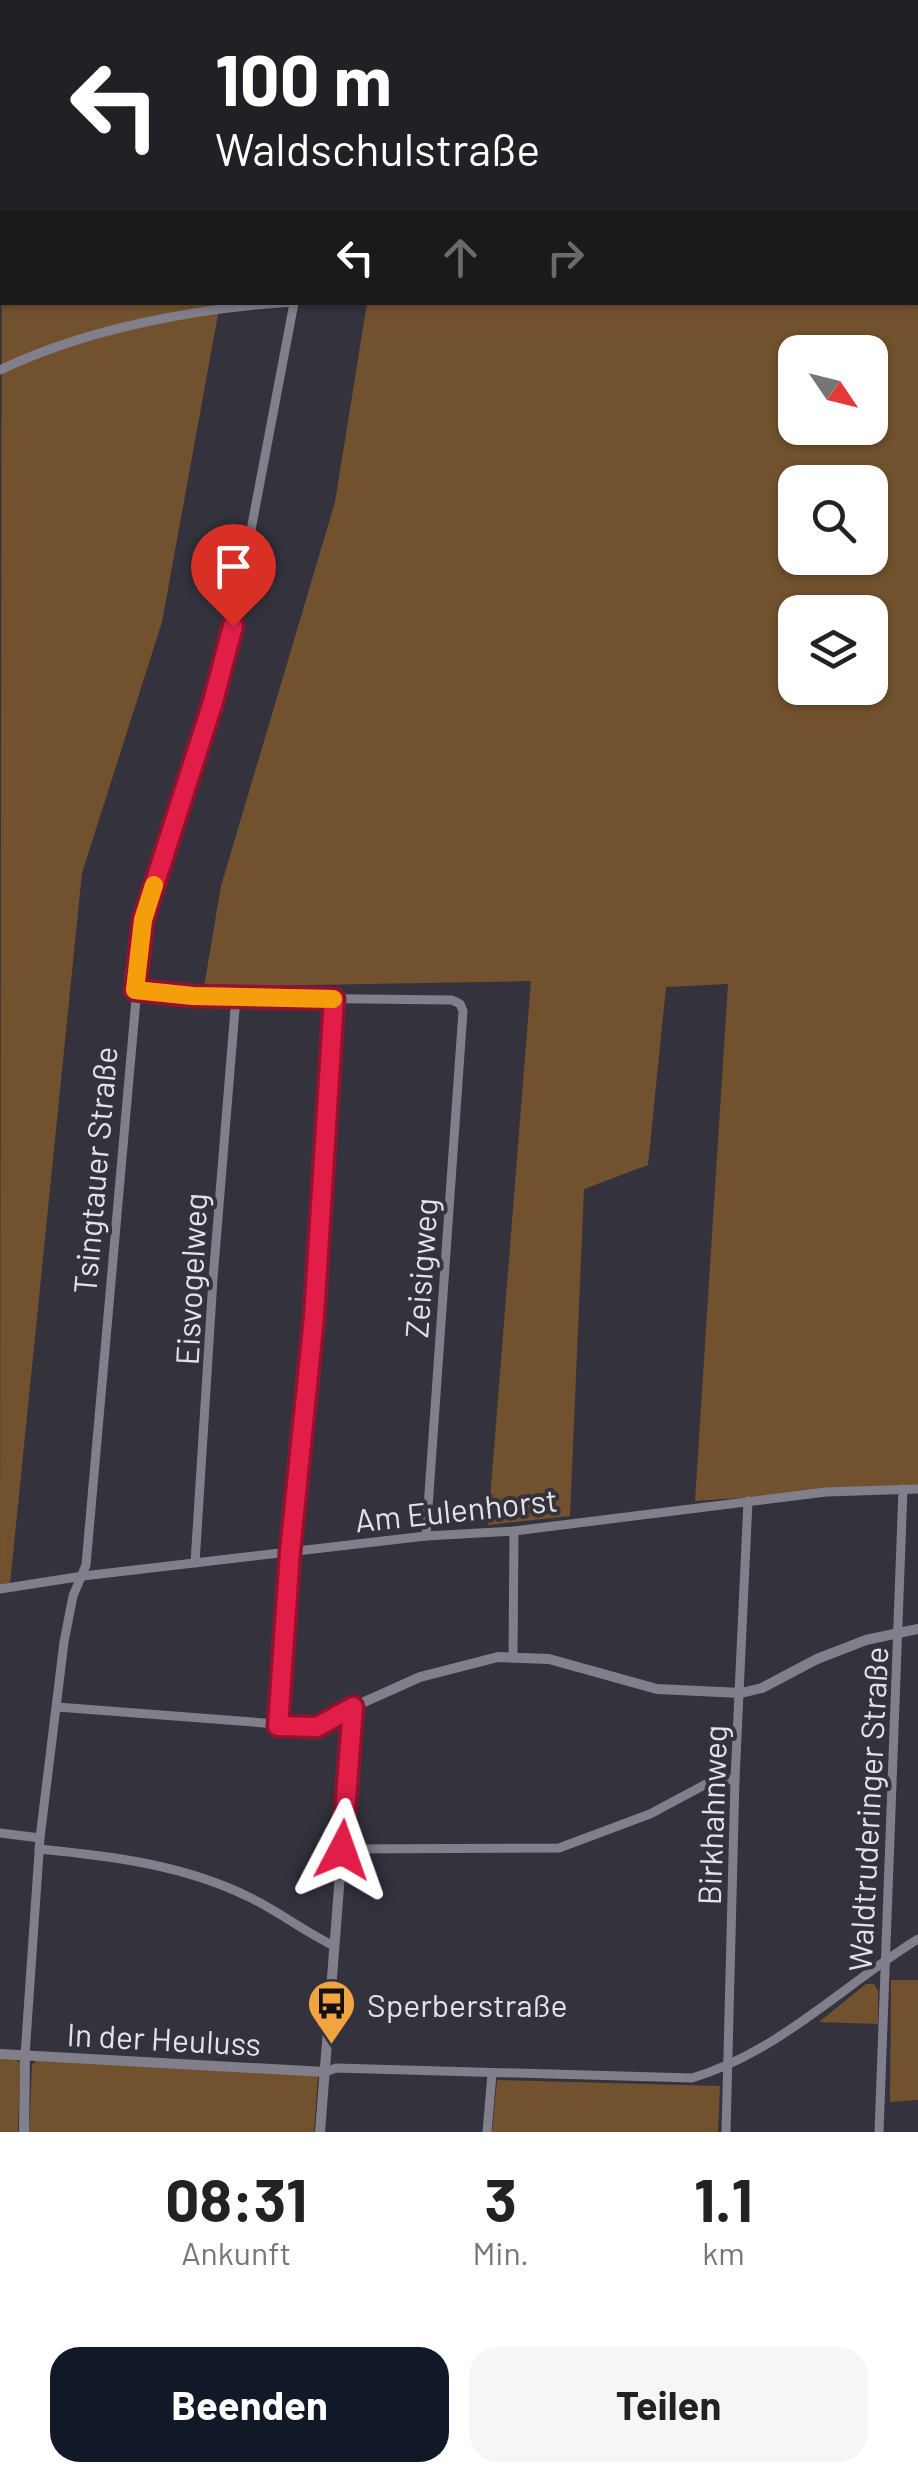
<!DOCTYPE html>
<html lang="de">
<head>
<meta charset="utf-8">
<style>
	body { margin:0; font-family:Barlow,sans-serif; background:#f6f6f6; color:#222; height:100vh; display:flex; flex-direction:column; font-size:38px; white-space:nowrap }
	* { box-sizing:border-box; margin:0 }
	p { font-size:32px; color:#767676 }
	.icon { flex:none; width:55px; height:55px; fill:none; stroke:currentColor; stroke-width:2; stroke-linecap:round; stroke-linejoin:round }
	.map { position:relative; height:2132px; overflow:hidden }
	.details { display:flex; flex-direction:column; background:#fff; flex:1 }
	.details>* { flex:none }
	.top-card { position:absolute; left:0px; top:0px; width:920px; height:305px; box-shadow:0 2px 8px #0004; background:#202124; color:#fff; overflow:hidden }
	.needle { width:65px; rotate:125deg }
	.buttons { position:absolute; left:778px; top:335px; display:grid; gap:20px }
	.buttons a { display:grid; place-items:center; width:110px; height:110px; border-radius:20px; background:#fff; box-shadow:0 2px 8px #0004; font-size:50px }
	.pin { position:absolute; display:grid; place-items:center; width:85px; height:85px; color:#fff; margin:-102px -42px; border-radius:50% 50% 50% 0; rotate:-45deg; box-shadow:0 0 10px #0007 }
	.pin .icon { rotate:45deg }
	.me { position:absolute; width:110px; margin:-55px; rotate:4deg; stroke-linejoin:round; filter:drop-shadow(0 0 8px #0008) }
	.turn { display:flex; align-items:center; gap:35px; height:210px; padding:0 50px; font-size:45px }
	.turn .icon { width:130px; height:130px; stroke-width:2.5 }
	.turn b { display:block; font-size:70px; line-height:85px }
	.lanes { display:flex; align-items:center; height:95px; padding:0 50px; background:#0003; justify-content:center; gap:50px; direction:ltr }
	.lanes .off { opacity:.35 }
	.eta { display:flex; justify-content:space-evenly; align-items:center; height:170px; text-align:center }
	.eta b { font-size:60px; font-weight:700; line-height:70px }
	.primary-button { display:flex; gap:20px; margin-top:auto; padding:20px 50px }
	.primary-button a { flex:1; height:115px; border-radius:30px; background:#111827; color:#fff; font-size:40px; font-weight:700; line-height:115px; text-align:center }
	.primary-button a+a { background:#f6f6f6; color:#222 }
	.map>svg:first-child { display:block }
	.green { fill:#72522e; fill-rule:evenodd }
	.lines { fill:none; stroke-linecap:round; stroke-linejoin:round }
	.minor { stroke:#817f8b; stroke-width:9 }
	.tertiary { stroke:#817f8b; stroke-width:10 }
	.route-casing { stroke:#92132f; stroke-width:25 }
	.route { stroke:#e11d48; stroke-width:18 }
	.slow { stroke:#f59e0b; stroke-width:18 }
	.labels { text-anchor:middle; dominant-baseline:central; stroke-width:8; stroke-linejoin:round; paint-order:stroke }
	.street-label { font-size:32px; fill:#e3e2e8; stroke:#34323d }
	.poi-label { font-size:32px; fill:#e3e2e8; stroke:#34323d; text-anchor:start }
</style>
</head>
<body>
<div class="map">
<svg width="918" height="2132" viewBox="0 0 918 2132">
	<rect width="100%" height="100%" fill="#34323d"/>
	<g class="green">
		<path d="M18,0h686l-686,2z"/>
		<path d="M2,51v251l218,1 -58,319 -80,251 -72,711 -10,2z"/>
		<path d="M918,235v1251l-223,15 33,-517 -62,3 -18,178 -64,24 -14,327 -82,9 43,-544 -327,6 17,-101 114,-384 32,-199 551,-1zM795,352h75v76h-75zM795,482h75v76h-75zM795,612h75v76h-75z"/>
		<path d="M891,1980h27v120l-28,2z"/>
		<path d="M866,1984h8l4,7v33l-59,-2z"/>
		<path d="M0,2057l14,1 6,5 -2,69h-18z"/>
		<path d="M37,2060l281,16 -4,56h-285l3,-67z"/>
		<path d="M497,2080l223,6 -2,46h-226z"/>
	</g>
	<g class="lines">
		<g class="minor">
			<path d="M0,370c88,-42 197,-62 294,-68"/>
			<path d="M135,990l58,7 259,3 8,4 3,7 -37,525"/>
			<path d="M195,1563l18,-284 23,-282"/>
			<path d="M0,1589l83,-13 343,-40 88,-5 312,-39 92,-3"/>
			<path d="M513,1656l1,-125"/>
			<path d="M57,1707l260,20 36,-20"/>
			<path d="M277,1726l13,-174 24,-235 21,-318"/>
			<path d="M0,1833l40,5"/>
			<path d="M39,1849c73,7 146,16 212,49 28,14 53,33 81,47"/>
			<path d="M342,1849l217,-1 91,-34 58,-31 27,-4"/>
			<path d="M25,2055l15,-217 24,-196 9,-46 13,-31 57,-645 60,-187 30,-108 61,-322"/>
			<path d="M325,2072l11,-4 356,10c87,-26 150,-92 226,-139"/>
			<path d="M487,2132l5,-58"/>
			<path d="M726,2132l9,-353 13,-278"/>
			<path d="M879,2132l24,-643"/>
		</g>
		<g class="tertiary">
			<path d="M0,2054l325,18"/>
			<path d="M24,2132l1,-77"/>
			<path d="M320,2132l33,-425 67,-30 78,-20 51,2 108,30 84,4 21,-5 55,-29 49,-19 52,-11"/>
		</g>
	</g>
	<g class="lines">
		<defs>
			<path id="route" d="M233,626l-21,79 -69,215 -8,70 58,6 141,3 -20,318 -24,235 -12,174 39,1 36,-20 -11,143"/>
		</defs>
		<use href="#route" class="route-casing"/>
		<use href="#route" class="route"/>
		<path class="slow" d="M154,885l-11,35 -8,70 58,6 140,3"/>
	</g>
	<defs>
		<symbol id="bus-pin" viewBox="-11 -11 22 30"><path d="M0 17L-7.5 6A9.5 9.5 0 1 1 7.5 6Z" fill="#f3a442" stroke="#34323d"/><path d="M-5-6H5V4H4V6H2V4H-2V6H-4V4H-5ZM-3.5-4V0h7V-4ZM-3.5 1.2v1.5H-2V1.2ZM2 1.2v1.5H3.5V1.2Z" fill="#111"/></symbol>
	</defs>
	<g fill-rule="evenodd">
		<use href="#bus-pin" x="304" y="1976" width="55" height="75"/>
	</g>
	<g class="labels">
		<g class="street-label">
			<text transform="translate(94 1170) rotate(-85)">Tsingtauer Straße</text>
			<text transform="translate(420 1268) rotate(-86)">Zeisigweg</text>
			<text transform="translate(190 1279) rotate(-87)">Eisvogelweg</text>
			<text transform="translate(456 1509) rotate(-6)">Am Eulenhorst</text>
			<text transform="translate(867 1809) rotate(-87)">Waldtruderinger Straße</text>
			<text transform="translate(711 1815) rotate(-88)">Birkhahnweg</text>
			<text transform="translate(164 2038) rotate(3)">In der Heuluss</text>
		</g>
		<g class="poi-label">
			<text x="367" y="2004">Sperberstraße</text>
		</g>
	</g>
</svg>
<div class="buttons">
<a><svg class="needle" viewBox="-14 -14 28 28"><path d="M0-13l5 13h-10z" fill="#e53935"/><path d="M0 13l5-13h-10z" fill="#767676"/></svg></a>
<a><svg class="icon" aria-label="search" viewBox="0 0 24 24"><circle cx="10" cy="10" r="6"/><path d="M15 15l6 6"/></svg></a>
<a><svg class="icon" aria-label="layers" viewBox="0 0 24 24"><path d="M12 4l9 5-9 5-9-5zM3 14l9 5 9-5"/></svg></a>
</div>
<div class="pin" style="left:233px;top:626px;background:#d93025"><svg class="icon" aria-label="arrive" viewBox="0 0 24 24"><path d="M6 21V4h12l-3 4 3 4H6"/></svg></div>
<svg class="me" style="left:342px;top:1850px" viewBox="-20 -20 40 40"><path d="M0-17L14 15 0 8-14 15z" fill="#e11d48" stroke="#fff" stroke-width="4"/></svg>
<div class="top-card">
<div class="turn"><svg class="icon" aria-label="left" viewBox="0 0 24 24"><path d="M17 20v-9H6M10 6l-5 5 5 5"/></svg><div><b>100 m</b>Waldschulstraße</div></div>
<div class="lanes"><svg class="icon" aria-label="left" viewBox="0 0 24 24"><path d="M17 20v-9H6M10 6l-5 5 5 5"/></svg><svg class="icon off" aria-label="ahead" viewBox="0 0 24 24"><path d="M12 20V5M6 11l6-6 6 6"/></svg><svg class="icon off" aria-label="right" viewBox="0 0 24 24"><path d="M7 20v-9h11M14 6l5 5-5 5"/></svg></div>
</div>
</div>
<section class="details">
<div class="eta">
<div><b>08:31</b><p>Ankunft</p></div>
<div><b>3</b><p>Min.</p></div>
<div><b>1.1</b><p>km</p></div>
</div>
<div class="primary-button"><a>Beenden</a><a>Teilen</a></div>
</section>
</body>
</html>
